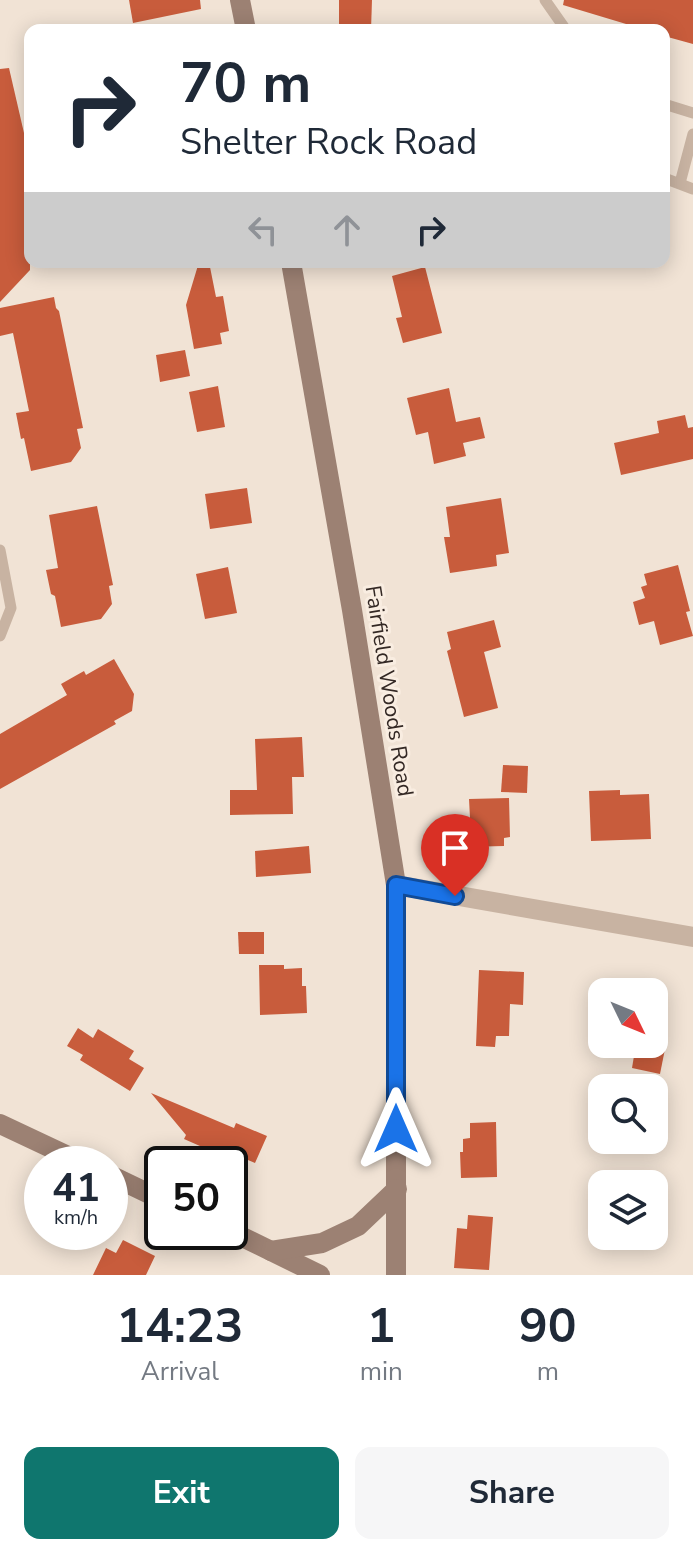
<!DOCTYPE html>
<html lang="en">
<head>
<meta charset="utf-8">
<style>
	body { margin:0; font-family:"Nunito Sans",sans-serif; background:#f6f6f7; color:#1f2937; height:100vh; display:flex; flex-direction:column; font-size:30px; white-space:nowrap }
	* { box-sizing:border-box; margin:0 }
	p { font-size:26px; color:#747a83 }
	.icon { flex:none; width:44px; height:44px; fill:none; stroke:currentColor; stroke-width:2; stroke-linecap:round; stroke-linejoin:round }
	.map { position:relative; height:1275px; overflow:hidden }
	.side { display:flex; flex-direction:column; background:#fff; flex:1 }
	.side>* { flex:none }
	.banner { position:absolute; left:24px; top:24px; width:646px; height:244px; border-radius:16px; box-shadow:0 4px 20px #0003; background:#fff; color:#1f2937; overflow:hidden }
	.needle { width:52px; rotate:133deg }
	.controls { position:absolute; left:588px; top:978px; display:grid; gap:16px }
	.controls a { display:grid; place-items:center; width:80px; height:80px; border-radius:16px; background:#fff; box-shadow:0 4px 20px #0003; font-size:40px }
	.speed { position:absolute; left:24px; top:1146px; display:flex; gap:16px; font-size:40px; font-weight:700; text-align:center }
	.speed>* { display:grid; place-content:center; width:104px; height:104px; border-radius:50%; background:#fff; box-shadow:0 4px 20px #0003; line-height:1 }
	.speed small { font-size:20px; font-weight:400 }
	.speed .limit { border:4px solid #111; border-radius:12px; background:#fff; color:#111 }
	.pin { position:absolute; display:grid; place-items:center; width:68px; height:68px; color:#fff; margin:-82px -34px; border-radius:50% 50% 50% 0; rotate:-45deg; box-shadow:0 0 8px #0007 }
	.pin .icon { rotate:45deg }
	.me { position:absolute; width:88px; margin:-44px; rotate:0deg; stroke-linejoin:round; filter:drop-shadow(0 0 6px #0008) }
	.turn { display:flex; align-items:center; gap:28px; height:168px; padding:0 24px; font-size:36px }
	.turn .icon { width:104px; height:104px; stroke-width:2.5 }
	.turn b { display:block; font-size:56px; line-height:68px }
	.lanes { display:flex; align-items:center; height:76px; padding:0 24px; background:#0003; justify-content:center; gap:40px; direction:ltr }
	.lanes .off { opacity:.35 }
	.eta { display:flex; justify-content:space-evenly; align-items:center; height:136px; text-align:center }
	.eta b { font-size:48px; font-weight:700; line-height:56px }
	.action { display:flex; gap:16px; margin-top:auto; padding:16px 24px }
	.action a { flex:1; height:92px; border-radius:16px; background:#0f766e; color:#fff; font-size:32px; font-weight:700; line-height:92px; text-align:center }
	.action a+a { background:#f6f6f7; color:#1f2937 }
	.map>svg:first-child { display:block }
	.building { fill:#c85c3c }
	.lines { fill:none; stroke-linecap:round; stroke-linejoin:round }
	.lane { stroke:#c8b3a2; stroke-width:11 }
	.street { stroke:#c8b3a2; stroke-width:20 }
	.secondary { stroke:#9c8173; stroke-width:20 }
	.route-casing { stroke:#114b97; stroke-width:20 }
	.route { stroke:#1a73e8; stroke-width:14 }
	.labels { text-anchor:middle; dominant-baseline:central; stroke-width:6; stroke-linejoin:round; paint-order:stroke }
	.street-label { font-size:22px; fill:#332824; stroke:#f9ede1 }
</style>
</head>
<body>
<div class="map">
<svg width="693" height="1275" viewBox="0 0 693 1275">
	<rect width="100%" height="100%" fill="#f1e3d5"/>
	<g class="building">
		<path d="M129,0h71l1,9 -68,14z"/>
		<path d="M339,0h33l-1,30h-32z"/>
		<path d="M564,0h129v44l-29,-8v-6h-18l-83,-25z"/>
		<path d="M9,68l21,91v111l-30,32v-233z"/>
		<path d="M199,262h10l7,35 7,-1 6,35 -9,2 2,11 -28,5 -8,-44z"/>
		<path d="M425,267l17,66 -39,10 -7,-25 6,-1 -10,-41z"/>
		<path d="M54,297l2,11 3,3 24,117 -6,1 4,19 -10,14 -40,9 -7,-33 -3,1 -5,-26 13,-2 -16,-78 -13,3v-28z"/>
		<path d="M185,350l5,26 -30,6 -4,-27z"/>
		<path d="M218,386l7,41 -28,5 -8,-40z"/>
		<path d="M449,388l7,34 24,-5 5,21 -22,5 3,13 -32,8 -6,-32 -12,3 -9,-37z"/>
		<path d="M685,415l3,13 5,-1v32l-72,16 -7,-32 45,-10 -2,-12z"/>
		<path d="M247,488l5,35 -42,6 -5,-35z"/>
		<path d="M501,498l8,55 -13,2 1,11 -47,7 -6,-36h6l-4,-30z"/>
		<path d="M97,506l16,79 -4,1 3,18 -11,15 -40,8 -6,-31 -4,-2 -5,-24 12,-2 -9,-53z"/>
		<path d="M678,565l12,46 -4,1 7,24 -33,9 -6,-24 -15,4 -6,-23 12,-4 -4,-11 6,-2 -3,-11z"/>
		<path d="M228,567l9,46 -32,6 -9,-45z"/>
		<path d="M494,620l7,27 -17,5 14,56 -34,9 -17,-66 4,-2 -4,-17z"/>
		<path d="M114,659l20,35 -2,17 -18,10 2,3 -116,65v-55l67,-39 -6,-11 23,-13 2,4z"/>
		<path d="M302,737l2,40h-12l1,37 -63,1v-25h27l-2,-51z"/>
		<path d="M503,765l25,1 -1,27 -26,-1z"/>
		<path d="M620,790v5l29,-1 2,45 -60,2 -2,-50z"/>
		<path d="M509,798l1,39 -6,1v8l-40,1 -1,-29h7l-1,-19z"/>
		<path d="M309,846l2,27 -55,4 -1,-26z"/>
		<path d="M238,932h26v22h-25z"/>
		<path d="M259,965h25v4l18,-1v18h4l1,27 -47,2z"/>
		<path d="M479,970l45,2 -1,33 -13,-1 -1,32h-13l-1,11 -19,-1z"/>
		<path d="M78,1028l15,10 5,-9 36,22 -5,8 15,9 -14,23 -50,-31 3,-5 -16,-9z"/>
		<path d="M636,1044h30l-6,30 -28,-6z"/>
		<path d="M151,1093l83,35 2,-5 31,13 -12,27 -28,-12 -2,6 -41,-18 2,-4z"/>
		<path d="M496,1122l1,55 -36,1 -1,-26h3v-13l7,-1v-15z"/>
		<path d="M468,1215l25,2 -4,53 -35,-2 3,-40 10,1z"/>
		<path d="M123,1240l32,16 -9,19h-53l13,-27 10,5z"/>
	</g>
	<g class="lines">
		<g class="lane">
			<path d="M545,0l21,30"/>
			<path d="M664,104l29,9"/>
			<path d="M664,178l29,11"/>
			<path d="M680,183l13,-49"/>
			<path d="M0,550l11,58 -11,28"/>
		</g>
		<path class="street" d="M396,885l297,52"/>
		<g class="secondary">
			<path d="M240,0l6,30"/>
			<path d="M291,262l61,348 44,275v390"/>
			<path d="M0,1124l85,40"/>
			<path d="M110,1175l52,25"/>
			<path d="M230,1231l90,44"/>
			<path d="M271,1251l51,-8 36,-17 39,-37"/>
		</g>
	</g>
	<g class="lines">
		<defs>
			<path id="route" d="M396,1129v-244l59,11"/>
		</defs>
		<use href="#route" class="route-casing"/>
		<use href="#route" class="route"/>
	</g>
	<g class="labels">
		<g class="street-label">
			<text transform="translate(389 691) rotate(81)">Fairfield Woods Road</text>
		</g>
	</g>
</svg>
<div class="controls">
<a><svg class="needle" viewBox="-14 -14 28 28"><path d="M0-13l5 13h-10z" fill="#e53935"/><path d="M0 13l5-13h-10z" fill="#747a83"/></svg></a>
<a><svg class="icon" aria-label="search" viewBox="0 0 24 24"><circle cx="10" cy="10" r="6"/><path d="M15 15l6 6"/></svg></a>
<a><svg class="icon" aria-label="layers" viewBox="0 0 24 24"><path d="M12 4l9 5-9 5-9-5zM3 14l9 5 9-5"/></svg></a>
</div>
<div class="speed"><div>41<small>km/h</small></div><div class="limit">50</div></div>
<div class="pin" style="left:455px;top:896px;background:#d93025"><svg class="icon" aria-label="arrive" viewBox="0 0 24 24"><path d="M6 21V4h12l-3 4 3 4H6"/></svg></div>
<svg class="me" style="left:396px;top:1129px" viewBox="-20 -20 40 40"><path d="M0-17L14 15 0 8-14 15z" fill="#1a73e8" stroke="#fff" stroke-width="4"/></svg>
<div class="banner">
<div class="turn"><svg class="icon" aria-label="right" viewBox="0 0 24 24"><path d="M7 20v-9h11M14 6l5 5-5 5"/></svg><div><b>70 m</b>Shelter Rock Road</div></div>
<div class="lanes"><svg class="icon off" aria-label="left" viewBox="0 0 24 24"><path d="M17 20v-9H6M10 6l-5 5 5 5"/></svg><svg class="icon off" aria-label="ahead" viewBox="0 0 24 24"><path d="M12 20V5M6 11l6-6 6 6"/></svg><svg class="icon" aria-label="right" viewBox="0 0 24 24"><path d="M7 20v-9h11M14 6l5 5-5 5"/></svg></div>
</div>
</div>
<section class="side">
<div class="eta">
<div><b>14:23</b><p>Arrival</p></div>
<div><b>1</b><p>min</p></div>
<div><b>90</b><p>m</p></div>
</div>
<div class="action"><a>Exit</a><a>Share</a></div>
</section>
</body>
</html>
